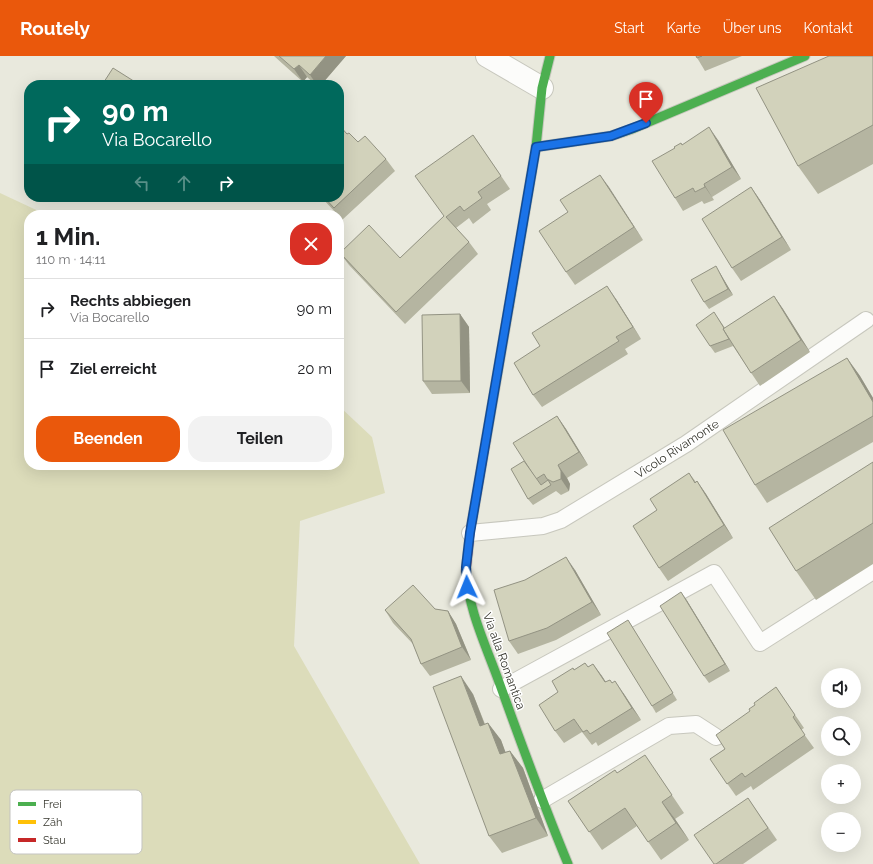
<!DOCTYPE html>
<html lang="de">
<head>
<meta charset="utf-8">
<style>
	body { margin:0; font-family:Raleway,sans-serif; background:#f2f2f2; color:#202124; height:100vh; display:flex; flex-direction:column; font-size:15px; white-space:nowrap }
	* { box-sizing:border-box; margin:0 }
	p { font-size:13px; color:#757577 }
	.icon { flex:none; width:22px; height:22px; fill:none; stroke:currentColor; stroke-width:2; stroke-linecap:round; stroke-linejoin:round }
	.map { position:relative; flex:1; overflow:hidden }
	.side { position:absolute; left:24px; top:154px; width:320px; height:260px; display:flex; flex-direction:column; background:#fff; border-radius:16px; box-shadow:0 4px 16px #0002 }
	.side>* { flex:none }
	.top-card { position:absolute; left:24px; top:24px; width:320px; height:122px; border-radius:16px; box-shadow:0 4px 16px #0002; background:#00695c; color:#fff; overflow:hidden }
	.fabs { position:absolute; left:821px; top:612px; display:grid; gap:8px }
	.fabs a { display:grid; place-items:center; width:40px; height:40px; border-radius:50%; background:#fff; box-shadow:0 4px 16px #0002; font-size:20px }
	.pin { position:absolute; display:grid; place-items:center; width:34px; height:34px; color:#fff; margin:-41px -17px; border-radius:50% 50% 50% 0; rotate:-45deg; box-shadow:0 0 4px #0007 }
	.pin .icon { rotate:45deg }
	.me { position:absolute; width:44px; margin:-22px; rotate:358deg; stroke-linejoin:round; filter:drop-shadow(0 0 3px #0008) }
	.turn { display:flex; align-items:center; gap:14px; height:84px; padding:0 12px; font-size:18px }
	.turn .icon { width:52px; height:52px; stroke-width:2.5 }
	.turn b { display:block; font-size:28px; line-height:34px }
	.lanes { display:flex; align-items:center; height:38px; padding:0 12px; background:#0003; justify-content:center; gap:20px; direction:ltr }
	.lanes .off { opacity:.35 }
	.round { display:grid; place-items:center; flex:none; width:42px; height:42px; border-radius:16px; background:#f2f2f2 }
	.overview { display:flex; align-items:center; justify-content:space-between; height:68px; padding:0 12px }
	h1 { font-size:24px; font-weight:700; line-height:30px }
	.action { display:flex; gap:8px; margin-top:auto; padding:8px 12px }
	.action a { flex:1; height:46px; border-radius:16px; background:#ea580c; color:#fff; font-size:16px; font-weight:700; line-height:46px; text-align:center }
	.action a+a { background:#f2f2f2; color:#202124 }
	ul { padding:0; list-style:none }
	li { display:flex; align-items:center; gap:12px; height:60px; padding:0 12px; border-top:1px solid #e0e0e0 }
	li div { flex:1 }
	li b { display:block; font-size:15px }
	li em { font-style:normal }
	header { display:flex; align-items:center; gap:24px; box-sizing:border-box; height:56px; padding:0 20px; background:#ea580c; color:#fff }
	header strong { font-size:19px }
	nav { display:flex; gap:22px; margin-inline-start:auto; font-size:14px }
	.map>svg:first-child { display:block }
	.green { fill:#dcdcba }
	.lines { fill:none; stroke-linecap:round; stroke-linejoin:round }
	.lane-casing { stroke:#c7c7bd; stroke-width:18 }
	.street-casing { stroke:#c7c7bd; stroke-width:24 }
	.fast-casing { stroke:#c7c7bd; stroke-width:11 }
	.slow-casing { stroke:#c7c7bd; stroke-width:11 }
	.jam-casing { stroke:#c7c7bd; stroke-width:11 }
	.lane { stroke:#fcfcfa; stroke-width:16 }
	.street { stroke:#fcfcfa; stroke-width:22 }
	.fast { stroke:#4caf50; stroke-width:9 }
	.slow { stroke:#ffc107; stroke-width:9 }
	.jam { stroke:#c62828; stroke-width:9 }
	.wall { fill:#b5b5a1 }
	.shaded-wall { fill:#939383 }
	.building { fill:#d2d2bb; stroke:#939383 }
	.route-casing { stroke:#114b97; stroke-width:10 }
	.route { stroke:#1a73e8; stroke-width:7 }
	.labels { text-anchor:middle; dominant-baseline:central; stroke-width:3; stroke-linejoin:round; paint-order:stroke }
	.street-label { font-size:12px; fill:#37372e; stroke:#fff }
	.key { fill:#fff; stroke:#c3c3c0; stroke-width:1 }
	.key-label { font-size:11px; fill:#37372e }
</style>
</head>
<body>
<header>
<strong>Routely</strong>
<nav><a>Start</a><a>Karte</a><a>Über uns</a><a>Kontakt</a></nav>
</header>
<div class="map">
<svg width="873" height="808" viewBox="0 0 873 808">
	<rect width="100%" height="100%" fill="#e9e9dd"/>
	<path class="green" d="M0,137l47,22h-18v250h310v-59l33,31 13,56 -85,28 -6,125 126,218h-420z"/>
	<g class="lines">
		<defs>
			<g id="lane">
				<path d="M470,477l73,-7 18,-6 125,-76 180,-124"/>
				<path d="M501,633l213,-116 46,70 113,-72"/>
				<path d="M542,744l127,-74 27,-2 20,13"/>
			</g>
			<path id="street" d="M487,0l55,32"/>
			<g id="fast">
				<path d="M536,91l75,-11 21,-7 173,-73"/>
				<path d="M509,250l27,-159 6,-59 8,-32"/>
				<path d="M466,515c2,38 20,75 33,111 22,61 44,122 69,182"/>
			</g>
			<path id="slow" d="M486,384l23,-134"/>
			<path id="jam" d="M466,515l4,-38 16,-93"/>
		</defs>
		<use href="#lane" class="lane-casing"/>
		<use href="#street" class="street-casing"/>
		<use href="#fast" class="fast-casing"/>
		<use href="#slow" class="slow-casing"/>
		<use href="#jam" class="jam-casing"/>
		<use href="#lane" class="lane"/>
		<use href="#street" class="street"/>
		<use href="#fast" class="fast"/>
		<use href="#slow" class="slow"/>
		<use href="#jam" class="jam"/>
	</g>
	<g class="wall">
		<path d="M274,0h72l-25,29h-5l-9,-8 -4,5z"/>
		<path d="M696,0h46l-37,15z"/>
		<path d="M873,0v108l-55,30 -20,-28z"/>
		<path d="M347,78l11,8 28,17 9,12 -53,49 -3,-4v-1h-1l-17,-18h18z"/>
		<path d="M473,79l37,54 -23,15 4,6 -18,14 -4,-6 -13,10 13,14 9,12 -73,70 -56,-59 -9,-12 60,5 44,-42z"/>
		<path d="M718,84l23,39 -29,18 2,3 -10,4 -2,-3 -19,10 -8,-13 8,-53z"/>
		<path d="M600,119l43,65 -68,45 -9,-13 2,-60z"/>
		<path d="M751,131l9,13 31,50 -50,31 -9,-13z"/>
		<path d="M720,217l13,22 -24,14 -5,-7z"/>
		<path d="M774,240l9,13 27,43 -50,34 -27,-40 -18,7 -5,-7 8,-28 7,10z"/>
		<path d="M616,243l25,40 -16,10 3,5 -86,53 -9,-12z"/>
		<path d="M460,258l9,13 1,66 -38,1 -9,-13z"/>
		<path d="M847,302l13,18 13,22v44l-106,61 -12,-18z"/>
		<path d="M557,360l9,13 22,36 -21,13 3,6 -1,7 -8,4 -5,-4 -23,14 -5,-6z"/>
		<path d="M873,406v102l-57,36 -20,-29z"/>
		<path d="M689,417l7,9 1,-1 9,13 27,44 -65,43 -9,-13 -2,-58z"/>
		<path d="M575,514l26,45 -45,25 -38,14 -9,-13z"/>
		<path d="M686,543l44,72 -21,12 -5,-7z"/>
		<path d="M435,553l13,2 8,13 15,36 -41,16 -9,-12 -8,-20 -20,-21 -8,-13z"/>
		<path d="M628,564l49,80 -21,13 -4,-7z"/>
		<path d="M585,607l3,4 5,-3 13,18 6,1 12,11 17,26 -43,26 -2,-4 -4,3 -10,-13 -18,11 -9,-12 3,-39 16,-22z"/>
		<path d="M776,631l28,41 -3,2 13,18 -61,42 -2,-4 -15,10 -26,-37 15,-10 30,-44z"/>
		<path d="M473,638l12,30 3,-1 13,17 4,12 5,-1 13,17 25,68 -46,17 -13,-17z"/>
		<path d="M617,717h40l27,40 -9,6 14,21 -28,20 -24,-34 -35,24 -34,-49z"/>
		<path d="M748,742l29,42 -34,24h-29z"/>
	</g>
	<g class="shaded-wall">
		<path d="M326,0h20l-25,29h-4l-7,-10z"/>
		<path d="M299,9l8,12 -4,5 -9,-13z"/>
		<path d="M709,71l9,13 23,39 -9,-12z"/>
		<path d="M600,119l9,12 34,53 -9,-13z"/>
		<path d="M704,128l8,13 2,3 -9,-13z"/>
		<path d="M751,131l9,13 31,50 -9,-13z"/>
		<path d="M716,210l4,7 13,22 -5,-6z"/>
		<path d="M607,230l9,13 25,40 -8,-12z"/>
		<path d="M774,240l9,13 27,43 -9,-12z"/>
		<path d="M460,258l9,13 1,66 -9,-12z"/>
		<path d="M847,302l13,18 13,22v4z"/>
		<path d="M557,360l9,13 22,36 -9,-13z"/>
		<path d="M558,409l9,13 3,6 -1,7 -8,-12z"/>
		<path d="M697,425l9,13 27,44 -9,-13z"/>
		<path d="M566,501l9,13 26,45 -9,-13z"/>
		<path d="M681,536l5,7 44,72 -5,-7z"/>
		<path d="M448,555l8,13 15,36 -9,-13z"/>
		<path d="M593,608l9,12 12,19 -9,-13z"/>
		<path d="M461,620l12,18 19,50 -12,-18z"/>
		<path d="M615,625l9,13 17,26 -9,-12z"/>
		<path d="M488,667l13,17 12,32 -13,-18z"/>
		<path d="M510,695l13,17 25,68 -12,-18z"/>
		<path d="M662,746l13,17 14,21 -13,-17z"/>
	</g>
	<g class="building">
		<path d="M279,0h47l-16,19 -11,-10 -5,4z"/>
		<path d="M696,0h6l-5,2z"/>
		<path d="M829,0h44v69l-75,41 -42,-78z"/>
		<path d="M113,12l27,17h-38z"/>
		<path d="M339,69l8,9 2,-1 9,9 7,-6 21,23 -52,49 -10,-11h15z"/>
		<path d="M709,71l23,40 -28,17 1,3 -10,5 -2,-4 -18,10 -23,-37 23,-13 -1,-1 7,-4 1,2z"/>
		<path d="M473,79l28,41 -23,16 4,6 -18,13 -4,-5 -14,11 23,25 -73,70 -56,-59 29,-28 31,33 44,-42 -29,-40z"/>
		<path d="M600,119l34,52 -68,45 -27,-41 29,-19 -8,-12z"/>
		<path d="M751,131l31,50 -50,31 -30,-49z"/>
		<path d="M716,210l12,23 -24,13 -13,-22z"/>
		<path d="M607,230l26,41 -17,10 3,4 -86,54 -19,-32 26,-17 -8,-13z"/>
		<path d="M774,240l27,44 -50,33 -28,-44z"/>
		<path d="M714,256l10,16 -1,1 6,10 -19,7 -14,-21z"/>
		<path d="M460,258l1,67h-38l-1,-66z"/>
		<path d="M847,302l26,44v14l-118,69 -32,-55z"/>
		<path d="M557,360l22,36 -21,13 3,6v8l-8,3 -6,-3 -3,-5 -8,5 -23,-36z"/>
		<path d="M524,405l17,24 7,-5 3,5 -23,14 -17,-30z"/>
		<path d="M873,406v61l-77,48 -27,-43z"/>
		<path d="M689,417l6,10 2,-2 27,44 -65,43 -26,-42 24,-16 -7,-11z"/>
		<path d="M566,501l26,45 -45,26 -38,13 -15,-51 31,-10z"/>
		<path d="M413,529l22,24 13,2 14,36 -41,17 -10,-25 -26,-29z"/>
		<path d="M681,536l44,72 -21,12 -44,-70z"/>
		<path d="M628,564l45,73 -21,13 -45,-73z"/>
		<path d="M585,607l3,4 5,-3 12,18 5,-2 2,3 3,-2 17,27 -42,26 -3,-4 -4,2 -9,-13 -19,12 -16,-26 19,-13 -6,-11 21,-13 1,2z"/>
		<path d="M461,620l19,50 8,-3 12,31 10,-3 26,67 -47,18 -56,-149z"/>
		<path d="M776,631l19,28 -2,2 12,18 -60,42 -3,-4 -15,11 -17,-25 15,-10 -9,-14 34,-24 -1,-2 6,-4 -1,-2z"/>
		<path d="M645,699l27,40 -10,7 14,21 -28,19 -23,-34 -36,24 -21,-31 47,-31 2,3z"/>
		<path d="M748,742l20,30 -52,36h-2l-20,-29z"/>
	</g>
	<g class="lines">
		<defs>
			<path id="route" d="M467,531l-1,-20 4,-34 66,-386 75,-11 35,-13"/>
		</defs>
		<use href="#route" class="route-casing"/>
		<use href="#route" class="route"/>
	</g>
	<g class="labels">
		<g class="street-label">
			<text transform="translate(677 393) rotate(-33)">Vicolo Rivamonte</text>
			<text transform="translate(504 605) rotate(70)">Via alla Romantica</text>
		</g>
	</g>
	<rect x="10" y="734" width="132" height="64" rx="6" class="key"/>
	<rect x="18" y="746" width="18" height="4" fill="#4caf50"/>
	<rect x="18" y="764" width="18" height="4" fill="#ffc107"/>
	<rect x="18" y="782" width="18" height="4" fill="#c62828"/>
	<g class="key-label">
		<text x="43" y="752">Frei</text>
		<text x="43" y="770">Zäh</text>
		<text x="43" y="788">Stau</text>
	</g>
</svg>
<div class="fabs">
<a><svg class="icon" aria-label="sound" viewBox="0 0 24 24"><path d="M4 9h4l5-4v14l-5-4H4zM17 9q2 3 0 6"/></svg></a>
<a><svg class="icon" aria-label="search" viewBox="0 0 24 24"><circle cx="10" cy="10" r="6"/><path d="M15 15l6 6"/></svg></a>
<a>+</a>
<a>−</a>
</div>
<div class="pin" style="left:646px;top:67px;background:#d93025"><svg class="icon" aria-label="arrive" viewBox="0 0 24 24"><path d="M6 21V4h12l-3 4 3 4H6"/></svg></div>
<svg class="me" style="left:467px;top:531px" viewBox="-20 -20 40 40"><path d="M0-17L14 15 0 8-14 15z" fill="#1a73e8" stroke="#fff" stroke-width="4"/></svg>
<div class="top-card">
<div class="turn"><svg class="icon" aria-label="right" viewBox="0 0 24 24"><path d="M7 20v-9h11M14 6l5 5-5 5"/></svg><div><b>90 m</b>Via Bocarello</div></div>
<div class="lanes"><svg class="icon off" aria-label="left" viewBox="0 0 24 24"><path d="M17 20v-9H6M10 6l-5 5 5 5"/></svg><svg class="icon off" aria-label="ahead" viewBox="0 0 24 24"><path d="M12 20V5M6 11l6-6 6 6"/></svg><svg class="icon" aria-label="right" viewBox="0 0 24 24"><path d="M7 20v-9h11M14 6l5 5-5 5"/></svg></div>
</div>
<section class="side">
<div class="overview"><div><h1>1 Min.</h1><p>110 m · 14:11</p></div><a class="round" style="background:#d93025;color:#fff"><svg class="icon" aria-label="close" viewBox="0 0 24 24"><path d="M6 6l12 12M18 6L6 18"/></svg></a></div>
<ul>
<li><svg class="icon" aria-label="right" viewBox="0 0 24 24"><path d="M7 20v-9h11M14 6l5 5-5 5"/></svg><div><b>Rechts abbiegen</b><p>Via Bocarello</p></div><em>90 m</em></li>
<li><svg class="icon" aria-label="arrive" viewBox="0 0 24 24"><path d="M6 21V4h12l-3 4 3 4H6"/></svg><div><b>Ziel erreicht</b></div><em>20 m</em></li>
</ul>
<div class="action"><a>Beenden</a><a>Teilen</a></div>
</section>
</div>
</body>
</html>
